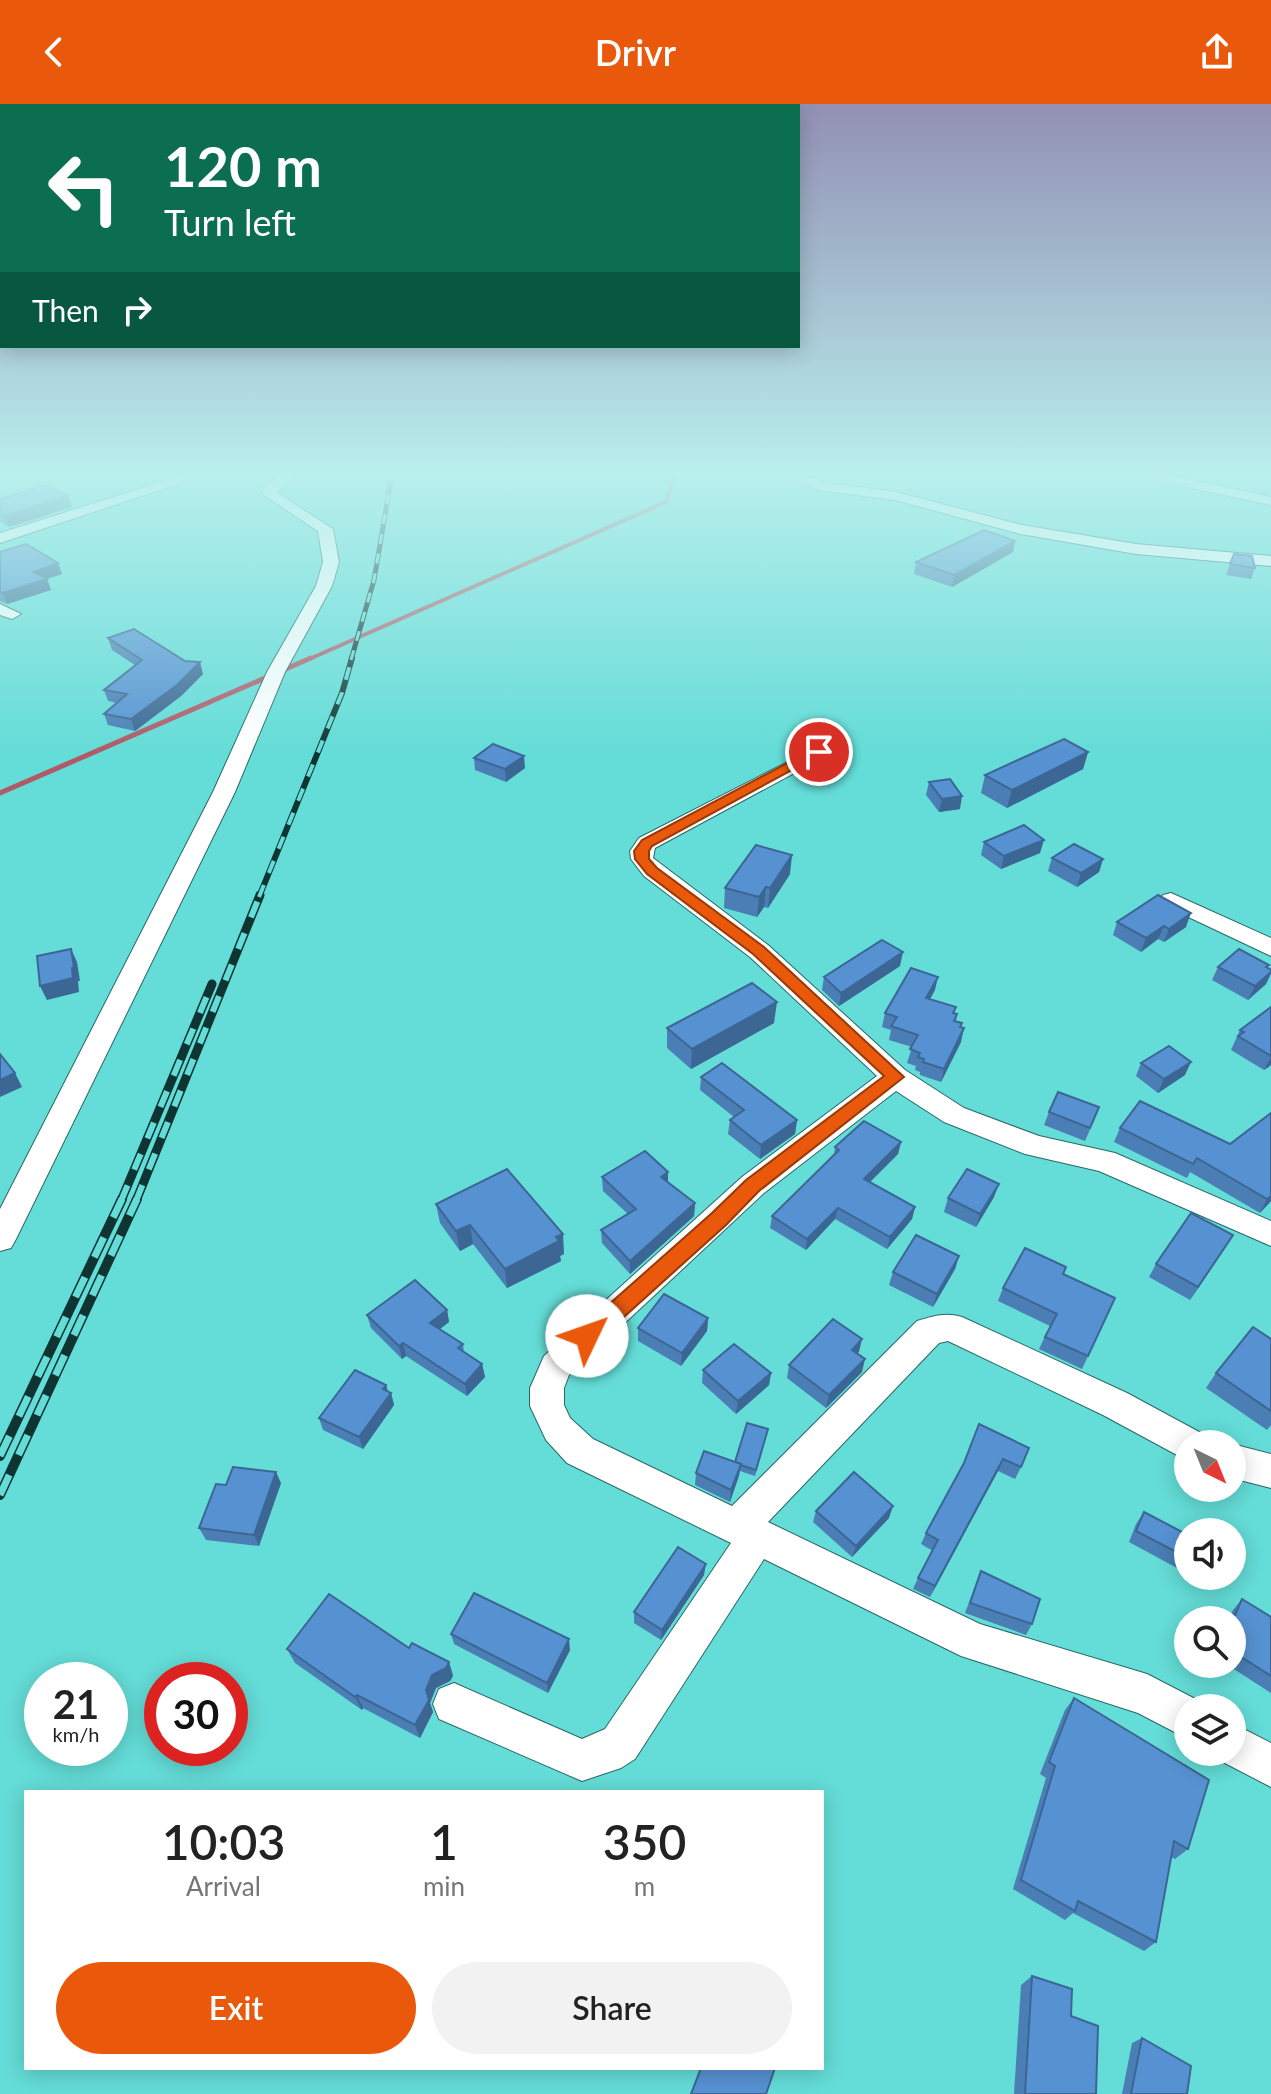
<!DOCTYPE html>
<html lang="en">
<head>
<meta charset="utf-8">
<style>
	body { margin:0; font-family:Lato,sans-serif; background:#f2f2f2; color:#222; height:100vh; display:flex; flex-direction:column; font-size:30px; white-space:nowrap }
	* { box-sizing:border-box; margin:0 }
	p { font-size:26px; color:#767676 }
	.icon { flex:none; width:44px; height:44px; fill:none; stroke:currentColor; stroke-width:2; stroke-linecap:round; stroke-linejoin:round }
	.map { position:relative; flex:1; overflow:hidden }
	.panel { position:absolute; left:24px; top:1686px; width:800px; height:280px; display:flex; flex-direction:column; background:#fff; border-radius:0px; box-shadow:0 4px 20px #0003 }
	.panel>* { flex:none }
	.guide { position:absolute; left:0px; top:0px; width:800px; height:244px; box-shadow:0 4px 20px #0003; background:#0b6e4f; color:#fff; overflow:hidden }
	.needle { width:52px; rotate:137deg }
	.buttons { position:absolute; left:1174px; top:1326px; display:grid; gap:16px }
	.buttons a { display:grid; place-items:center; width:72px; height:72px; border-radius:50%; background:#fff; box-shadow:0 4px 20px #0003; font-size:40px }
	.speed { position:absolute; left:24px; top:1558px; display:flex; gap:16px; font-size:40px; font-weight:700; text-align:center }
	.speed>* { display:grid; place-content:center; width:104px; height:104px; border-radius:50%; background:#fff; box-shadow:0 4px 20px #0003; line-height:1 }
	.speed small { font-size:20px; font-weight:400 }
	.speed .limit { border:12px solid #d22; background:#fff; color:#111 }
	.pin { position:absolute; display:grid; place-items:center; width:68px; height:68px; color:#fff; margin:-34px; border:4px solid #fff; border-radius:50%; box-shadow:0 2px 8px #0007 }
	.me { position:absolute; width:88px; margin:-44px; rotate:48deg; stroke-linejoin:round; filter:drop-shadow(0 0 6px #0008) }
	.turn { display:flex; align-items:center; gap:28px; height:168px; padding:0 32px; font-size:36px }
	.turn .icon { width:104px; height:104px; stroke-width:2.5 }
	.turn b { display:block; font-size:56px; line-height:68px }
	.then { display:flex; align-items:center; height:76px; padding:0 32px; background:#0003; gap:16px; font-size:30px }
	.eta { display:flex; justify-content:space-evenly; align-items:center; height:136px; text-align:center }
	.eta b { font-size:48px; font-weight:600; line-height:56px }
	.action { display:flex; gap:16px; margin-top:auto; padding:16px 32px }
	.action a { flex:1; height:92px; border-radius:48px; background:#ea580c; color:#fff; font-size:32px; font-weight:600; line-height:92px; text-align:center }
	.action a+a { background:#f2f2f2; color:#222 }
	header { display:flex; justify-content:space-between; align-items:center; height:104px; padding:0 32px; background:#ea580c; color:#fff; font-size:36px; font-weight:600 }
	.map>svg:first-child { display:block }
	.lines { fill:none; stroke-linecap:round; stroke-linejoin:round }
	.stream-far1 { stroke:#b15967; stroke-width:4 }
	.stream { stroke:#b15967; stroke-width:5 }
	.minor-casing { stroke:#286865; stroke-width:2 }
	.minor { fill:#fff; fill-rule:evenodd }
	.rail-far3-casing { stroke:#0f3533; stroke-width:5 }
	.rail-far2-casing { stroke:#0f3533; stroke-width:6 }
	.rail-far1-casing { stroke:#0f3533; stroke-width:9 }
	.rail-casing { stroke:#0f3533; stroke-width:10 }
	.rail-far3 { stroke:#64dcd7; stroke-width:3; stroke-dasharray:10; stroke-linecap:butt }
	.rail-far2 { stroke:#64dcd7; stroke-width:4; stroke-dasharray:13; stroke-linecap:butt }
	.rail-far1 { stroke:#64dcd7; stroke-width:6; stroke-dasharray:17; stroke-linecap:butt }
	.rail { stroke:#64dcd7; stroke-width:7; stroke-dasharray:22; stroke-linecap:butt }
	.wall { fill:#4a7eb5 }
	.shaded-wall { fill:#3c6693 }
	.building { fill:#5692d2; stroke:#3c6693; stroke-width:2 }
	.route { fill:#ea580c; stroke:#983908; stroke-width:2 }
</style>
</head>
<body>
<header><svg class="icon" aria-label="back" viewBox="0 0 24 24"><path d="M15 5l-7 7 7 7"/></svg>Drivr<svg class="icon" aria-label="share" viewBox="0 0 24 24"><path d="M12 15V3M7 8l5-5 5 5M5 13v7h14v-7"/></svg></header>
<div class="map">
<svg width="1271" height="1990" viewBox="0 0 1271 1990">
	<rect width="100%" height="100%" fill="#64dcd7"/>
	<g class="lines">
		<path class="stream-far1" d="M307,556l359,-158 9,-28"/>
		<path class="stream" d="M0,689l311,-135"/>
		<defs>
			<g id="minor">
				<path d="M186,370h22l-208,69v-10z"/>
				<path d="M282,370h17l-23,18 57,37 6,33 -7,24 -47,86 -50,120 -219,447 -5,9 -11,3v-42l213,-417 54,-120 49,-86 7,-24 -5,-31 -56,-37 2,-7z"/>
				<path d="M782,370h20l24,9 70,9 126,33 114,19 135,12v10l-135,-12 -115,-20 -126,-34 -77,-10z"/>
				<path d="M1137,370h28l106,23v8l-127,-27z"/>
				<path d="M0,500l21,10 -9,5 -12,-4z"/>
				<path d="M819,642l7,2 3,4 -3,4 -171,92 -2,10 115,87 137,125 59,38 75,28 76,17 156,68v25l-172,-75 -74,-17 -81,-32 -48,-31 -132,102 -195,182 -5,13v17l6,13 23,21 139,67 185,-185c16,-5 29,-9 45,-4l165,76 74,40 4,11h-17v17l-85,-46 -155,-74 -9,2 -171,179 212,102 167,50 56,29 2,5h-17v31l-50,-26 -177,-57 -197,-97 -129,200 -14,9 -39,13 -143,-62 -6,-15 6,-15 15,-6 128,56 23,-10 126,-186 -164,-80 -21,-23 -16,-34v-18l14,-32 198,-179 135,-101 -127,-119 -106,-81 -13,-17 -1,-8 9,-13z"/>
				<path d="M1171,789l100,45v18l-108,-51 -4,-5 4,-5z"/>
				<path d="M1232,1340l39,10v34l-39,-10z"/>
				<path d="M1232,1619l39,20v44l-54,-28 -3,-7h18z"/>
			</g>
		</defs>
		<use href="#minor" class="minor-casing"/>
		<use href="#minor" class="minor"/>
		<defs>
			<path id="rail-far3" d="M351,556l23,-80 18,-106"/>
			<path id="rail-far2" d="M259,793l83,-204 10,-35"/>
			<g id="rail-far1">
				<path d="M121,1097l91,-217"/>
				<path d="M136,1097l124,-306"/>
			</g>
			<g id="rail">
				<path d="M0,1352l122,-257"/>
				<path d="M0,1391l137,-296"/>
			</g>
		</defs>
		<use href="#rail-far3" class="rail-far3-casing"/>
		<use href="#rail-far2" class="rail-far2-casing"/>
		<use href="#rail-far1" class="rail-far1-casing"/>
		<use href="#rail" class="rail-casing"/>
		<use href="#rail-far3" class="rail-far3"/>
		<use href="#rail-far2" class="rail-far2"/>
		<use href="#rail-far1" class="rail-far1"/>
		<use href="#rail" class="rail"/>
	</g>
	<g class="wall">
		<path d="M0,395l72,8 -63,20 -9,-6z"/>
		<path d="M1015,437l-2,11 -61,35 -38,-13 2,-12z"/>
		<path d="M0,448l58,11 4,11 -15,5 4,11 -44,14 -7,-3z"/>
		<path d="M1234,450l21,14 -4,11 -25,-4z"/>
		<path d="M108,534l77,23 18,13 -22,22 -46,35 -27,-6 -4,-11 13,-11 -9,-2 -4,-11 31,-25 -23,-15z"/>
		<path d="M1088,648l-5,17 -76,39 -26,-15 4,-18z"/>
		<path d="M474,654l51,10 -19,14 -31,-12z"/>
		<path d="M929,678l31,27 -21,3 -13,-17z"/>
		<path d="M984,738l56,11 -39,16 -20,-14z"/>
		<path d="M1052,754l51,1 -4,13 -22,15 -29,-16z"/>
		<path d="M790,770l-22,34 -4,-1 -7,10 -33,-9 1,-20z"/>
		<path d="M1117,818l69,5 -22,15 -6,-3 -17,13 -28,-17z"/>
		<path d="M1269,861l-2,3 4,2v4l-5,10 -18,16 -36,-20 6,-13z"/>
		<path d="M900,862l-61,40 -17,-16 2,-13z"/>
		<path d="M935,886l-5,9 26,8 -2,6 3,1 -1,7 5,6v15l-20,40 -21,-7v-3l-5,-2 1,-4 -9,-3 5,-16 -23,-7 2,-10 -9,-3 3,-14z"/>
		<path d="M1271,903v58l-7,5 -33,-20 9,-20z"/>
		<path d="M774,919l-83,46 -24,-21v-20z"/>
		<path d="M1141,959l44,12 -27,18 -22,-17z"/>
		<path d="M701,973l96,43 -2,14 -35,25 -32,-25 2,-14 4,-3 -34,-27z"/>
		<path d="M1049,1008l45,8 -9,21 -41,-16z"/>
		<path d="M1271,1009v88l-11,12 -70,-41 -3,6 -73,-36 6,-14 110,16z"/>
		<path d="M901,1038l-3,12 -28,28 45,25 -3,12 -25,30 -52,-30 -29,31 -36,-22 2,-12 62,-61 1,-8z"/>
		<path d="M668,1068v10l27,21 -1,13 -64,58 -28,-31 -1,-13 27,-16 -25,-23 -1,-14z"/>
		<path d="M994,1093l-18,30 -32,-15 4,-14z"/>
		<path d="M436,1100l128,50 -4,2 1,5 -54,27 -34,-44 -13,7 -20,-28z"/>
		<path d="M1225,1144l-35,52 -41,-23 7,-13z"/>
		<path d="M959,1152l-4,13 -22,38 -44,-22 4,-13z"/>
		<path d="M1064,1170l51,24 -33,71 -43,-20 11,-23 -52,-25 5,-13z"/>
		<path d="M447,1206l2,12 -9,7 23,15 1,8 18,12 3,13 -18,19 -61,-40 -4,3 -31,-31 -4,-13z"/>
		<path d="M708,1214l-1,13 -26,35 -43,-25v-13z"/>
		<path d="M862,1235l-5,15 5,18 -36,36 -39,-30 2,-13z"/>
		<path d="M1271,1235v86l-4,5 -61,-42 10,-15z"/>
		<path d="M703,1266l68,3 -2,12 -33,29 -34,-31z"/>
		<path d="M386,1281l2,7 3,1 3,12 -31,44 -40,-19 -4,-12z"/>
		<path d="M979,1320l42,43 -6,12 -17,-8 -68,126 -17,-8 5,-11 15,-27 -12,-7 5,-11 37,-69z"/>
		<path d="M768,1325l-13,47 -15,-5 -10,31 -35,-17 1,-12 39,-11z"/>
		<path d="M281,1379l-22,63 -53,-6 -7,-12 27,-43z"/>
		<path d="M816,1407l73,7 -37,39 -39,-35z"/>
		<path d="M1144,1408l44,23v39l-59,-32 7,-18z"/>
		<path d="M981,1467l51,53 -6,11 -61,-22z"/>
		<path d="M704,1471l-43,65 -27,-17v-11z"/>
		<path d="M1242,1495l29,18v76l-45,-29h6v-44h-4l5,-10z"/>
		<path d="M451,1530l119,16 -22,43 -94,-49z"/>
		<path d="M409,1544l40,14 4,14 -3,5 -14,7 -6,15 3,9 -13,26 -57,-30 -1,2 -67,-47 -8,-14z"/>
		<path d="M1074,1594l114,151 -13,10 -4,-2 -15,85 -12,9 -71,-38 -8,7 -52,-31 33,-111 -6,-4 25,-64z"/>
		<path d="M1032,1872l39,40 25,78h-82l7,-109z"/>
		<path d="M1142,1934l45,56h-65l10,-51z"/>
	</g>
	<g class="shaded-wall">
		<path d="M68,392l4,11 -63,20 -4,-11z"/>
		<path d="M1015,437l-2,11 -61,35 2,-12z"/>
		<path d="M58,459l4,11 -24,8 -4,-10z"/>
		<path d="M47,475l4,11 -44,14 -4,-11z"/>
		<path d="M200,558l3,12 -22,22 -46,35 -4,-12z"/>
		<path d="M1088,648l-5,17 -76,39 5,-18z"/>
		<path d="M524,652l1,12 -19,14 -1,-13z"/>
		<path d="M962,692l-2,13 -21,3 3,-13z"/>
		<path d="M1044,736l-4,13 -39,16 3,-13z"/>
		<path d="M792,751l-2,19 -22,34 2,-20z"/>
		<path d="M1103,755l-4,13 -22,15 4,-14z"/>
		<path d="M766,783l-2,20 -7,10 2,-20z"/>
		<path d="M1191,809l-5,14 -22,15 5,-13z"/>
		<path d="M1164,822l-6,13 -17,13 5,-14z"/>
		<path d="M71,845l6,13 3,19h-2l1,11 -32,8 -7,-14 32,-18z"/>
		<path d="M903,848l-3,14 -61,40 2,-13z"/>
		<path d="M1271,868l-5,12 -18,16 7,-14z"/>
		<path d="M938,873l-3,13 -12,21 3,-13z"/>
		<path d="M777,898l-3,21 -83,46 1,-20z"/>
		<path d="M964,924l-3,14 -20,40 3,-13z"/>
		<path d="M1271,953v8l-7,5z"/>
		<path d="M1191,958l-6,13 -27,18 6,-14z"/>
		<path d="M15,969l7,14 -22,10v-17z"/>
		<path d="M797,1016l-2,14 -35,25 1,-14z"/>
		<path d="M901,1038l-3,12 -36,36 2,-11z"/>
		<path d="M668,1068v13l-7,-8z"/>
		<path d="M999,1080l-5,13 -18,30 4,-13z"/>
		<path d="M1271,1092v5l-11,12 7,-14z"/>
		<path d="M695,1099l-1,13 -64,58v-13z"/>
		<path d="M915,1103l-3,12 -25,30 3,-12z"/>
		<path d="M838,1104l-3,11 -29,31 1,-11z"/>
		<path d="M470,1121l3,19 -13,7 -4,-20z"/>
		<path d="M563,1130l1,20 -4,2 1,5 -54,27 -2,-19z"/>
		<path d="M1233,1131l-8,13 -35,52 8,-13z"/>
		<path d="M959,1152l-4,13 -22,38 4,-13z"/>
		<path d="M447,1206l2,12 -17,13 -2,-12z"/>
		<path d="M708,1214l-1,13 -26,35 1,-13z"/>
		<path d="M862,1235l-3,13 -10,10 3,-12z"/>
		<path d="M403,1239l3,13 -4,3 -3,-13z"/>
		<path d="M865,1255l-3,13 -36,36 3,-13z"/>
		<path d="M482,1260l3,13 -18,19 -2,-12z"/>
		<path d="M771,1269l-2,12 -33,29 2,-13z"/>
		<path d="M386,1281l3,10 2,-2 3,12 -31,44 -4,-12z"/>
		<path d="M1003,1355l-5,12 -68,126 5,-11z"/>
		<path d="M741,1360l-2,12 -9,26 1,-12z"/>
		<path d="M276,1368l5,11 -22,63 -5,-11z"/>
		<path d="M893,1402l-4,12 -37,39 4,-11z"/>
		<path d="M706,1460l-2,11 -43,65 1,-10z"/>
		<path d="M569,1535l1,11 -22,43 -1,-10z"/>
		<path d="M449,1558l4,14 -3,5 -14,7 -6,15 3,9 -13,26 -5,-13 11,-35 6,-15z"/>
		<path d="M357,1591l6,13 -1,2 -7,-13z"/>
	</g>
	<g class="building">
		<path d="M45,381l23,11 -63,20 -5,-4v-13z"/>
		<path d="M984,426l31,11 -61,34 -38,-13z"/>
		<path d="M26,440l32,19 -24,9 13,7 -44,14 -3,-1v-40z"/>
		<path d="M1234,450l18,2 3,12 -25,-4z"/>
		<path d="M134,525l51,32 15,1 -23,23 -46,34 -27,-5 23,-20 -23,-4 38,-30 -34,-22z"/>
		<path d="M1064,635l24,13 -76,38 -27,-15z"/>
		<path d="M493,640l31,12 -19,13 -31,-11z"/>
		<path d="M950,675l12,17 -20,3 -13,-17z"/>
		<path d="M1024,721l20,15 -40,16 -20,-14z"/>
		<path d="M1074,740l29,15 -22,14 -29,-15z"/>
		<path d="M756,741l36,10 -22,33 -4,-1 -7,10 -34,-9z"/>
		<path d="M1158,791l33,18 -22,16 -5,-3 -18,12 -29,-16z"/>
		<path d="M882,836l21,12 -62,41 -17,-16z"/>
		<path d="M71,845l3,18 -2,1 1,10 -33,8 -3,-30z"/>
		<path d="M1239,845l30,16 -3,2 5,3v2l-16,14 -37,-19z"/>
		<path d="M911,864l27,9 -12,21 30,9 -3,6 4,1 -3,7 8,2 -2,4 4,1 -20,41 -21,-7 1,-3 -6,-2 2,-4 -10,-4 8,-14 -27,-9 6,-9 -12,-4z"/>
		<path d="M752,879l25,19 -85,47 -25,-21z"/>
		<path d="M1271,903v49l-33,-20 6,-4 -4,-2z"/>
		<path d="M1169,942l22,16 -27,17 -23,-16z"/>
		<path d="M0,950l15,19 -15,7z"/>
		<path d="M722,959l75,57 -36,25 -31,-25 14,-10 -43,-33z"/>
		<path d="M1058,988l41,15 -9,21 -41,-16z"/>
		<path d="M1140,997l90,43 41,-31v83l-4,3 -70,-41 -4,6 -73,-36z"/>
		<path d="M864,1017l37,21 -37,37 51,28 -25,30 -52,-29 -31,31 -35,-23 67,-66 -4,-3z"/>
		<path d="M645,1047l23,21 -7,5 34,26 -65,58 -29,-31 35,-21 -34,-32z"/>
		<path d="M507,1065l56,65 -7,3 3,4 -54,28 -35,-44 -14,6 -20,-27z"/>
		<path d="M967,1065l32,15 -19,30 -32,-16z"/>
		<path d="M1191,1109l42,22 -35,52 -42,-23z"/>
		<path d="M916,1131l43,21 -22,38 -44,-22z"/>
		<path d="M1025,1144l41,19 -3,7 52,24 -27,58 -43,-19 12,-23 -54,-26z"/>
		<path d="M415,1176l32,30 -17,13 33,21 -5,4 24,16 -17,20 -62,-41 -4,3 -32,-31z"/>
		<path d="M664,1190l44,24 -26,35 -44,-25z"/>
		<path d="M833,1215l29,20 -10,11 13,9 -36,36 -40,-30z"/>
		<path d="M1253,1223l18,12v72l-55,-38z"/>
		<path d="M734,1240l37,29 -33,28 -35,-31z"/>
		<path d="M355,1266l31,15 -3,4 8,4 -32,44 -40,-19z"/>
		<path d="M747,1319l21,6 -12,41 -16,-5 1,-1 -6,-2z"/>
		<path d="M979,1320l50,24 -8,19 -18,-8 -68,127 -17,-8 20,-38 -12,-7 38,-70z"/>
		<path d="M704,1347l37,13 -10,26 -35,-17z"/>
		<path d="M233,1363l43,5 -22,63 -55,-7 17,-44 10,1z"/>
		<path d="M854,1368l39,34 -37,40 -40,-35z"/>
		<path d="M1144,1408l44,23v23l-52,-27z"/>
		<path d="M678,1443l28,17 -44,66 -28,-18z"/>
		<path d="M981,1467l59,28 -8,25 -62,-21z"/>
		<path d="M474,1489l95,46 -22,44 -96,-49z"/>
		<path d="M329,1490l80,54 3,-5 37,19 -3,6 -14,7 -6,15 3,10 -14,25 -58,-30 -2,2 -68,-48z"/>
		<path d="M1242,1495l29,18v59l-39,-25v-29z"/>
		<path d="M1074,1594l135,82 -21,69 -14,-8 -18,101 -78,-41 -3,10 -54,-31 34,-114 -6,-4z"/>
		<path d="M1032,1872l40,13 -1,27 27,10 -2,68h-71z"/>
		<path d="M1142,1934l49,28 -4,28h-56z"/>
		<path d="M701,1964h74l-9,26h-75z"/>
	</g>
	<linearGradient id="sky" x2="0" y2="1"><stop stop-color="#9290b4"/><stop offset="0.57" stop-color="#b9efed"/><stop offset="1" stop-color="#b9efed" stop-opacity="0"/></linearGradient>
	<rect width="1271" height="649" fill="url(#sky)"/>
	<path class="route" d="M814,645l11,3 -173,94 -3,5v8l8,9 107,79 140,130 -145,114 -33,34 -131,118 -8,2 -7,-2 -4,-7 4,-6 132,-117 34,-33 138,-104 -131,-122 -106,-80 -12,-15 -1,-8 8,-11z"/>
</svg>
<div class="buttons">
<a><svg class="needle" viewBox="-14 -14 28 28"><path d="M0-13l5 13h-10z" fill="#e53935"/><path d="M0 13l5-13h-10z" fill="#767676"/></svg></a>
<a><svg class="icon" aria-label="sound" viewBox="0 0 24 24"><path d="M4 9h4l5-4v14l-5-4H4zM17 9q2 3 0 6"/></svg></a>
<a><svg class="icon" aria-label="search" viewBox="0 0 24 24"><circle cx="10" cy="10" r="6"/><path d="M15 15l6 6"/></svg></a>
<a><svg class="icon" aria-label="layers" viewBox="0 0 24 24"><path d="M12 4l9 5-9 5-9-5zM3 14l9 5 9-5"/></svg></a>
</div>
<div class="speed"><div>21<small>km/h</small></div><div class="limit">30</div></div>
<div class="pin" style="left:819px;top:648px;background:#d93025"><svg class="icon" aria-label="arrive" viewBox="0 0 24 24"><path d="M6 21V4h12l-3 4 3 4H6"/></svg></div>
<svg class="me" style="left:587px;top:1232px" viewBox="-20 -20 40 40"><circle r="19" fill="#fff"/><path d="M0-13L10 11 0 6-10 11z" fill="#ea580c"/></svg>
<div class="guide">
<div class="turn"><svg class="icon" aria-label="left" viewBox="0 0 24 24"><path d="M17 20v-9H6M10 6l-5 5 5 5"/></svg><div><b>120 m</b>Turn left</div></div>
<div class="then">Then<svg class="icon" aria-label="right" viewBox="0 0 24 24"><path d="M7 20v-9h11M14 6l5 5-5 5"/></svg></div>
</div>
<section class="panel">
<div class="eta">
<div><b>10:03</b><p>Arrival</p></div>
<div><b>1</b><p>min</p></div>
<div><b>350</b><p>m</p></div>
</div>
<div class="action"><a>Exit</a><a>Share</a></div>
</section>
</div>
</body>
</html>
